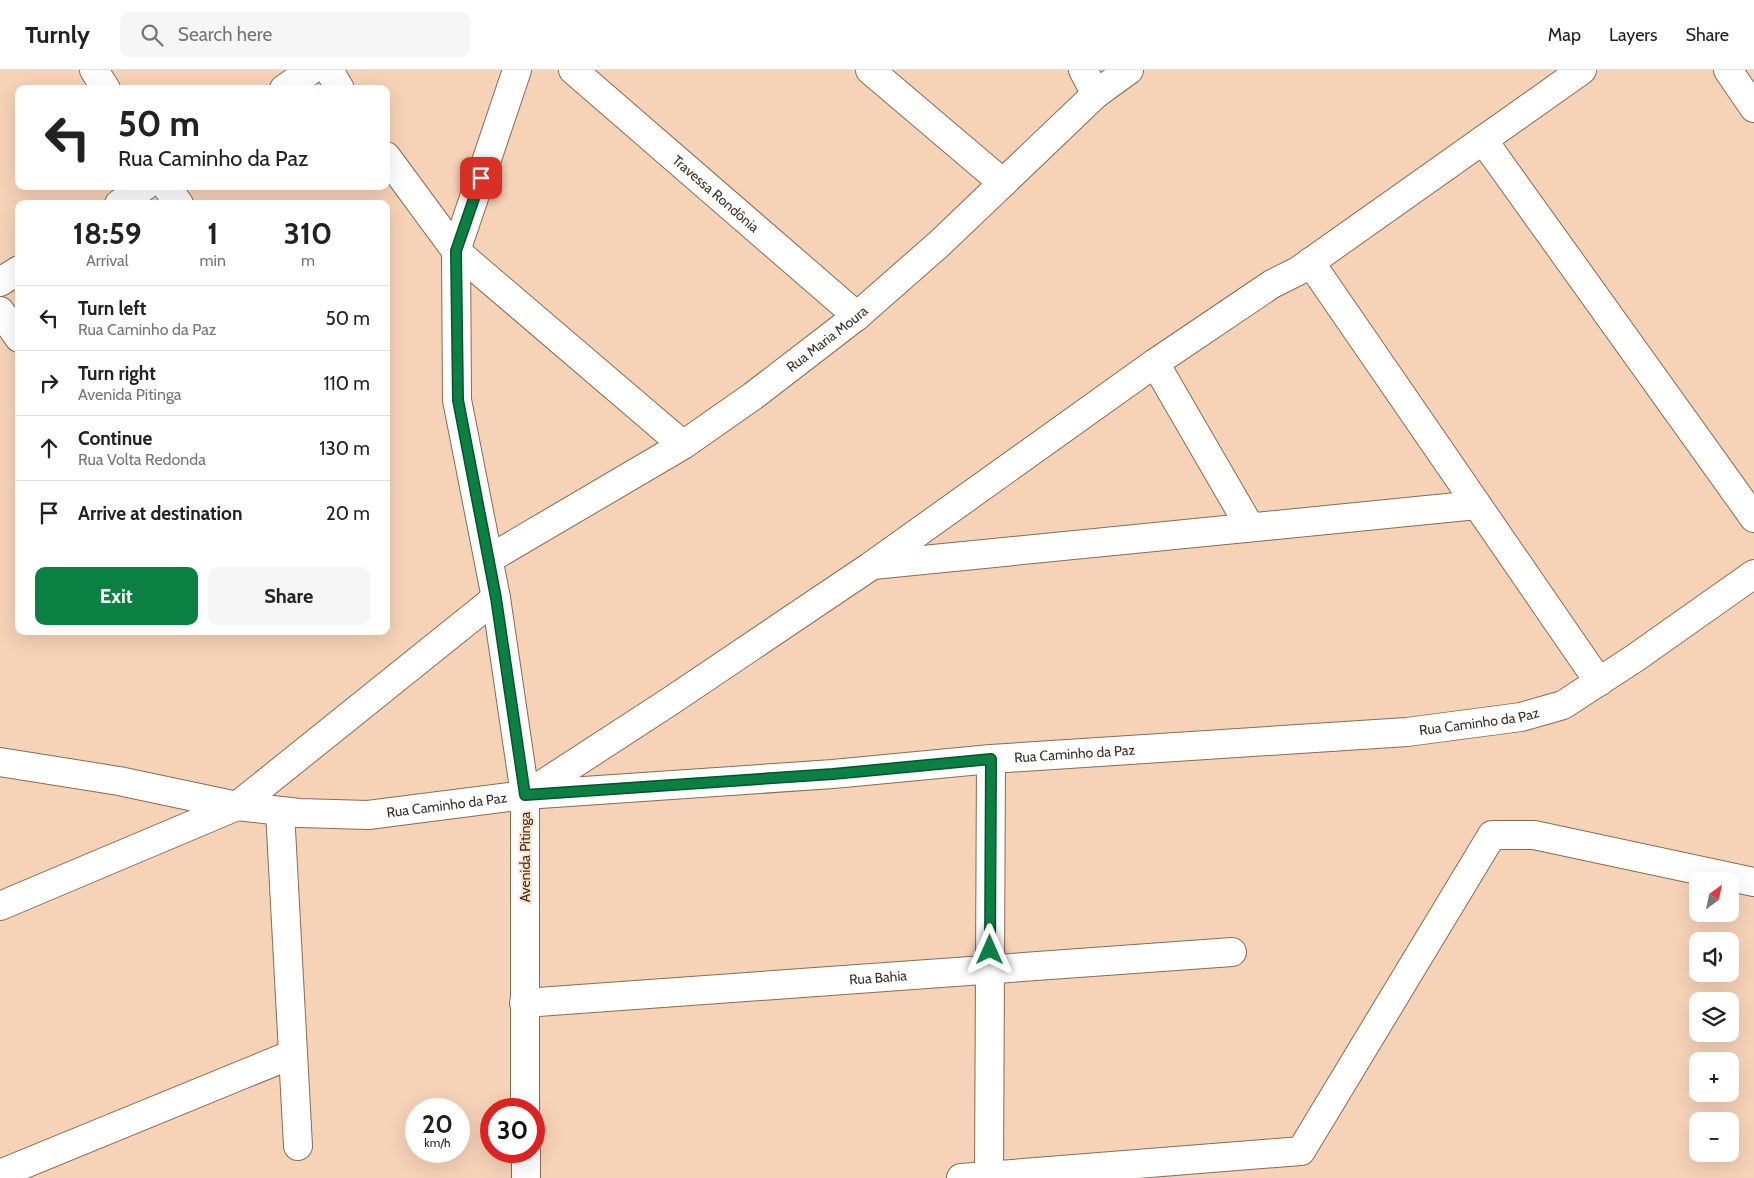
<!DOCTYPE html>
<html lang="en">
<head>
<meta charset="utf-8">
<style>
	body { margin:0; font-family:Cabin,sans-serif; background:#f6f6f6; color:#222; height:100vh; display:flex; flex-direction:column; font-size:19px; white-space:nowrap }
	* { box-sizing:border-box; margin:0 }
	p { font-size:16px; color:#767676 }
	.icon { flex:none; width:28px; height:28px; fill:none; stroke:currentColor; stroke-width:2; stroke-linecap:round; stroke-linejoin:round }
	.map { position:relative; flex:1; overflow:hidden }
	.sheet { position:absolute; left:15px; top:130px; width:375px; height:435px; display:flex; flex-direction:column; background:#fff; border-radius:10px; box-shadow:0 5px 20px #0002 }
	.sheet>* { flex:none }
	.banner { position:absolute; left:15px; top:15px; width:375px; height:105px; border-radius:10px; box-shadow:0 5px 20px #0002; background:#fff; color:#222; overflow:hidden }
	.needle { width:32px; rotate:33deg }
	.controls { position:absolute; left:1689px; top:802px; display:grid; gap:10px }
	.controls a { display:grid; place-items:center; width:50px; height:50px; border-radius:10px; background:#fff; box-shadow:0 5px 20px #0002; font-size:25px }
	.speed { position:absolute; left:405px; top:1028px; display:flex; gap:10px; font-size:25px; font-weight:700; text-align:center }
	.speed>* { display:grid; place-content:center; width:65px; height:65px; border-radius:50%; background:#fff; box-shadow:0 5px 20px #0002; line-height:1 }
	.speed small { font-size:12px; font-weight:400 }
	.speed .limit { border:8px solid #d22; background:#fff; color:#111 }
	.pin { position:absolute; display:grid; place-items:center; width:42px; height:42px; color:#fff; margin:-21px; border-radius:10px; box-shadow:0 2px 8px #0006 }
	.me { position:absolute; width:55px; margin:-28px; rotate:0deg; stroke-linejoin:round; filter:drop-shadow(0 0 4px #0008) }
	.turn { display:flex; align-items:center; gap:18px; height:105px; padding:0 20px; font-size:22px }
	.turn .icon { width:65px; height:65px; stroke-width:2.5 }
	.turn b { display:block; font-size:35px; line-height:42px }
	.eta { display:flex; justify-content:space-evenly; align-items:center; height:85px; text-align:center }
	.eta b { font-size:30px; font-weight:700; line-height:35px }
	.primary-button { display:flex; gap:10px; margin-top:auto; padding:10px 20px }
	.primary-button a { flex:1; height:58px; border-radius:10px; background:#0b8043; color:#fff; font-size:20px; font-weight:700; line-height:58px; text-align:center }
	.primary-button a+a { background:#f6f6f6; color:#222 }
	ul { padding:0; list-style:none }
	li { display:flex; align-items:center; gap:15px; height:65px; padding:0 20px; border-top:1px solid #e0e0e0 }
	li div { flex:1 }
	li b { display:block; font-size:19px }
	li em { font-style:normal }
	header { display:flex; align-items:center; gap:30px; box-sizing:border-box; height:70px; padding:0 25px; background:#fff; border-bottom:1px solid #e0e0e0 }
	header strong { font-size:24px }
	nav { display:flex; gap:28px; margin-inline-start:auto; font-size:18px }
	.search { width:350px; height:45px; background:#f6f6f6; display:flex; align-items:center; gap:12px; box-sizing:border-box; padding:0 18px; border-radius:10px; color:#767676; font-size:19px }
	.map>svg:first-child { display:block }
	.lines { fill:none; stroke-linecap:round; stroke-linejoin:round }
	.minor-casing { stroke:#8a6b52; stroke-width:30 }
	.minor { stroke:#fff; stroke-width:28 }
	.route-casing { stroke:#07532c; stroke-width:12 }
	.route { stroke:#0b8043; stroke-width:9 }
	.labels { text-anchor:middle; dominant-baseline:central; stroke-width:4; stroke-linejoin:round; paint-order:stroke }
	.street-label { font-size:14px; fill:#3f3126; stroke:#fee1cb }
</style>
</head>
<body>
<header>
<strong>Turnly</strong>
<div class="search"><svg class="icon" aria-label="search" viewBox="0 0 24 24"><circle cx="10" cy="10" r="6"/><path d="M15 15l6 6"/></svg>Search here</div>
<nav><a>Map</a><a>Layers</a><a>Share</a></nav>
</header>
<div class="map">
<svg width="1754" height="1108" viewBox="0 0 1754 1108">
	<rect width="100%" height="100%" fill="#f6d2b7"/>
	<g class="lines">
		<defs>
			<g id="minor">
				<path d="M94,0l12,19"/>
				<path d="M329,0l11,19"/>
				<path d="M517,0l-61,181 1,149 39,198 29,197v314"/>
				<path id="s1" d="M573,0l284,246"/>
				<path d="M870,0l133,113"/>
				<path d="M1083,0l13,24"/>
				<path d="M1728,0l26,38"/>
				<path d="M284,19l27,-19"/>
				<path d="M1483,70l271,378"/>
				<path d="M386,86l70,95 227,194"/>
				<path d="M166,116l13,18"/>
				<path d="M119,134l26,-18"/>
				<path d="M1310,192l289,420"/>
				<path d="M0,212l19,-12"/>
				<path d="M0,241l19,27"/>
				<path d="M1155,293l95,164"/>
				<path id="s2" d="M489,489l194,-114 70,-49 104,-80 82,-72 157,-150 33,-24"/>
				<path d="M873,495l604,-60"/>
				<path id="s3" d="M0,692l119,19 118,25 62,7 69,2 157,-20 308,-21 158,-15 416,-27 114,-15 42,-12 72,-47 119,-84"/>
				<path d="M526,725l143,-93 202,-136 284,-203 117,-79 26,-13 284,-201"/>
				<path d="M280,741l18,335"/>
				<path d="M0,836l237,-100 259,-208"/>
				<path id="s4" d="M524,933l708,-51"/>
				<path d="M526,1081v27"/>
				<path d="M0,1104l293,-120"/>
				<path d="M961,1108l340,-27 191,-316h42l220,47"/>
				<path d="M989,1108l2,-419"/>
			</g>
		</defs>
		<use href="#minor" class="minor-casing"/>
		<use href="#minor" class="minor"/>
	</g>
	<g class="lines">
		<defs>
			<path id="route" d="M481,108l-25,73 2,149 38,198 29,197 308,-21 158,-15 -1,191"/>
		</defs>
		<use href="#route" class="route-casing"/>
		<use href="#route" class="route"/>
	</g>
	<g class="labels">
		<g class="street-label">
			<text stroke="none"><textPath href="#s1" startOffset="189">Travessa Rondônia</textPath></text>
			<text stroke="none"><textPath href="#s2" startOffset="404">Rua Maria Moura</textPath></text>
			<text stroke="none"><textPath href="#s3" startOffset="1488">Rua Caminho da Paz</textPath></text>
			<text stroke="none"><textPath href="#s3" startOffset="1082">Rua Caminho da Paz</textPath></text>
			<text stroke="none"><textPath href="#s3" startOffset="452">Rua Caminho da Paz</textPath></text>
			<text transform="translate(525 787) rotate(-90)">Avenida Pitinga</text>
			<text stroke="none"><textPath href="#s4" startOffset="355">Rua Bahia</textPath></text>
		</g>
	</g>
</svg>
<div class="controls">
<a><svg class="needle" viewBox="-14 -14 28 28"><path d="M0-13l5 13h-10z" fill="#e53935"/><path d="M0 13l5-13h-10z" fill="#767676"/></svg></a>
<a><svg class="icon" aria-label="sound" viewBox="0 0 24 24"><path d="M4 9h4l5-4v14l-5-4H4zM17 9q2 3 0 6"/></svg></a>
<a><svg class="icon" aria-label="layers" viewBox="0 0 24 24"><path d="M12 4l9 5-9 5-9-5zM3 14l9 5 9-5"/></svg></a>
<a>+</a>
<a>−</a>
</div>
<div class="speed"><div>20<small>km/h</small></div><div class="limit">30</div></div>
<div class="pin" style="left:481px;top:108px;background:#d93025"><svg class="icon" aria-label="arrive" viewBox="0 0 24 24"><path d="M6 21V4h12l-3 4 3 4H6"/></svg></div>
<svg class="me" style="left:990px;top:880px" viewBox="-20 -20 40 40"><path d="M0-17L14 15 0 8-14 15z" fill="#0b8043" stroke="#fff" stroke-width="4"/></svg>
<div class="banner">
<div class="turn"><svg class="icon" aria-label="left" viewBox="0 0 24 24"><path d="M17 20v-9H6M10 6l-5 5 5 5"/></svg><div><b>50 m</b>Rua Caminho da Paz</div></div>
</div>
<section class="sheet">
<div class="eta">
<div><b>18:59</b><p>Arrival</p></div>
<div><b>1</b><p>min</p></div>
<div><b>310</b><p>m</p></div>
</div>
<ul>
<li><svg class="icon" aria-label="left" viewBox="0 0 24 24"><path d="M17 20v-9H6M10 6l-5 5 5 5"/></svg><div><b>Turn left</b><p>Rua Caminho da Paz</p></div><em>50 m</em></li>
<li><svg class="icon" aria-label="right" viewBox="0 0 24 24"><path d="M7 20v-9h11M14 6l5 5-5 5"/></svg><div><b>Turn right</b><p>Avenida Pitinga</p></div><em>110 m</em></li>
<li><svg class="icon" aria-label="ahead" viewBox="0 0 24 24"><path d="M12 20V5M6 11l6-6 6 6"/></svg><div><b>Continue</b><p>Rua Volta Redonda</p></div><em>130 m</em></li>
<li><svg class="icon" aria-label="arrive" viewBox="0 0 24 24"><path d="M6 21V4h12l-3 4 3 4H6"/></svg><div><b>Arrive at destination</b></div><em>20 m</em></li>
</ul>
<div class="primary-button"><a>Exit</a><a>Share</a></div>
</section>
</div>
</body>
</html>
